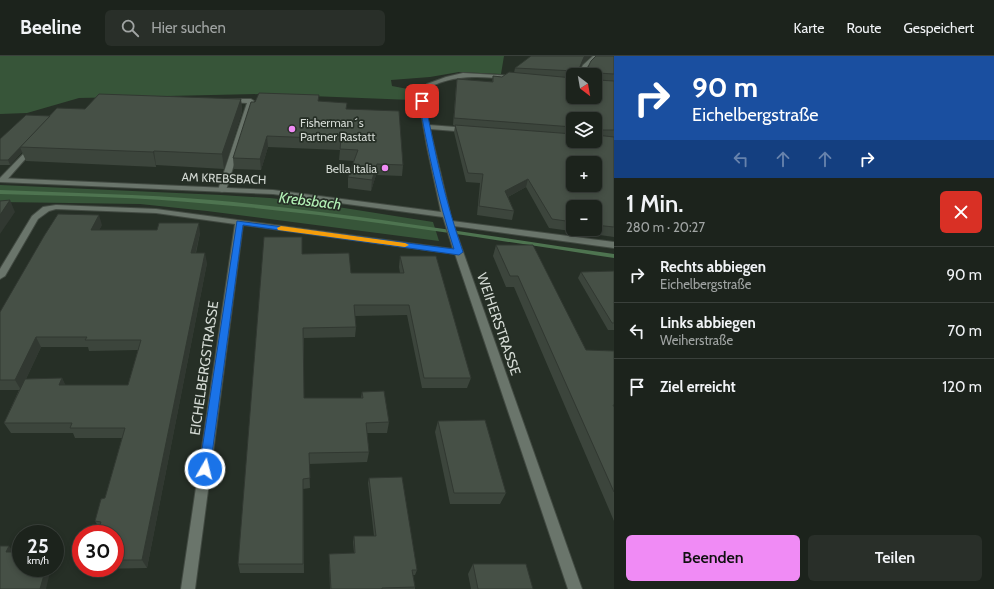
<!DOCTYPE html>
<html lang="de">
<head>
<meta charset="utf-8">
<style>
	body { margin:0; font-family:Cabin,sans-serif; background:#292f29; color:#f1f3f6; height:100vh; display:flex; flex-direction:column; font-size:15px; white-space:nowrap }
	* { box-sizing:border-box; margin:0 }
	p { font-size:13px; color:#a0a4a3 }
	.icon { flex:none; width:22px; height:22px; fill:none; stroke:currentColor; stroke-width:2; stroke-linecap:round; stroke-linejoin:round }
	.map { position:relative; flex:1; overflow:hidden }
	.drawer { display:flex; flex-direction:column; background:#1c231c; width:380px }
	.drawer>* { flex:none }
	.hud { background:#1a4fa0; color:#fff; overflow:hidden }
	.needle { width:26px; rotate:149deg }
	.buttons { position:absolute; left:566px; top:12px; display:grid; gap:8px }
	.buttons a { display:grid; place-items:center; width:36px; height:36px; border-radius:6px; background:#1c231c; box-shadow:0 2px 6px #0003,0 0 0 1px #3a403b; font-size:20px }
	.speed { position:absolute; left:12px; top:469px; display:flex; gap:8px; font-size:20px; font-weight:700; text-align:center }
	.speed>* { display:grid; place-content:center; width:52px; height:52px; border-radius:50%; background:#1c231c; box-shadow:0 2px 6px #0003,0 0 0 1px #3a403b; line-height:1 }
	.speed small { font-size:10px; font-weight:400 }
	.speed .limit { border:6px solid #d22; background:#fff; color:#111 }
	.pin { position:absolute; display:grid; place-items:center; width:34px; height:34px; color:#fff; margin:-17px; border-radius:8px; box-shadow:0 2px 6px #0006 }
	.me { position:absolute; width:44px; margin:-22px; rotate:8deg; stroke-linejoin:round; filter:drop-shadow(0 0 3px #0008) }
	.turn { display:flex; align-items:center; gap:14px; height:84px; padding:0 12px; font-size:18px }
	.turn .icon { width:52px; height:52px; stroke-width:2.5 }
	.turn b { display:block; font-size:28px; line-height:34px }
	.lanes { display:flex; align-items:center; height:38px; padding:0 12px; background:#0003; justify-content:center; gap:20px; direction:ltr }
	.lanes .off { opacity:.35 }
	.round { display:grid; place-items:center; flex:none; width:42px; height:42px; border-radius:6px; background:#292f29 }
	.head { display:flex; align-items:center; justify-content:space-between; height:68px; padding:0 12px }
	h1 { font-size:24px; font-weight:600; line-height:30px }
	.cta { display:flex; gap:8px; margin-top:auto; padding:8px 12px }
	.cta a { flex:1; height:46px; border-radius:6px; background:#f08bf5; color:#111; font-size:16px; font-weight:600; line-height:46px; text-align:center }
	.cta a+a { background:#292f29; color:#f1f3f6 }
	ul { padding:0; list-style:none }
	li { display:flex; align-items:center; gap:12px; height:56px; padding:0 12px; border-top:1px solid #3a403b }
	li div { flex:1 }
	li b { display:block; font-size:15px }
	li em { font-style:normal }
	header { display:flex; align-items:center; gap:24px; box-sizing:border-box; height:56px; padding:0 20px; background:#1c231c; border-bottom:1px solid #3a403b }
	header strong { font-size:19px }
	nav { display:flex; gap:22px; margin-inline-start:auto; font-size:14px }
	.search { width:280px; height:36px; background:#292f29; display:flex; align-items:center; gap:10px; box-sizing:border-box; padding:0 14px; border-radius:6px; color:#a0a4a3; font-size:15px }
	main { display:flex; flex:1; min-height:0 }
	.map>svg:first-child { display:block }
	.green { fill:#375539 }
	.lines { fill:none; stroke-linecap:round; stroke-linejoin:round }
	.stream { fill:#4e7450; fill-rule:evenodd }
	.lane-casing { stroke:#424a42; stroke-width:2 }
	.street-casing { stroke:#424a42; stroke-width:2 }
	.lane { fill:#6a756b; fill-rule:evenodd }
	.street { fill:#6a756b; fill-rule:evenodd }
	.wall { fill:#3c453c; fill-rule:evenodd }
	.shaded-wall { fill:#313831 }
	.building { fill:#465046; stroke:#313831; fill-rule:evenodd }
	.route { fill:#1a73e8; stroke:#114b97 }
	.slow { fill:#f59e0b }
	.poi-dot { fill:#f08bf5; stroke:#262f26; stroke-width:1.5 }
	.labels { text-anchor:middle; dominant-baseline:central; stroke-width:3.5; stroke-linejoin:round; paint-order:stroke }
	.far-poi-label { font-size:12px; fill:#d4dad4; stroke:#262f26; text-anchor:start }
	.far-street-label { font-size:12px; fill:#d4dad4; stroke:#262f26 }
	.street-label { font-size:14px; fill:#d4dad4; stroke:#262f26 }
	.water-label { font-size:15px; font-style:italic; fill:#b3f1b6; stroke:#262f26 }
</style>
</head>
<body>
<header>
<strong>Beeline</strong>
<div class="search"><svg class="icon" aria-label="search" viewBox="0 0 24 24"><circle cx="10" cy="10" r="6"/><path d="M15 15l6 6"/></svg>Hier suchen</div>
<nav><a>Karte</a><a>Route</a><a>Gespeichert</a></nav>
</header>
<main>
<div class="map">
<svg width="614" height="533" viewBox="0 0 614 533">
	<rect width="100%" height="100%" fill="#262f26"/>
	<g class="green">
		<path d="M0,0h504l-3,18 -42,-2 -29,5 -39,3 1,6 21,4 -1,10 -152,-6 -181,4 -52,15 -27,1z"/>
		<path d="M0,129l221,10 49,3 36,4 127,20 6,19 -232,-30 -67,-7 -140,-2z"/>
	</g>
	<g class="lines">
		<path class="stream" d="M0,134c70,3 141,4 211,10 135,12 269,35 403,54v4c-134,-20 -268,-43 -403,-54 -70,-7 -141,-8 -211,-10z"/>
		<defs>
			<g id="lane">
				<path d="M228,43h23l3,2 -28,89 -4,2 -4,-2 29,-87 -21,-1 -1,-1z"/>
				<path d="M30,91l5,1 -30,34h-5v-4z"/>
			</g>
			<g id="street">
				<path d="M593,0h6l-12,11 -3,8h-6l5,-10z"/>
				<path d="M463,17l52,3 3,2 -3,2c-26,-3 -51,-6 -76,3 -4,2 -8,2 -10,6 -7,11 -2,25 0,36l39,3 3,2 -3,2 -38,-3 22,92 162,21v6l-160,-22 128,363h-14l-113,-335 -212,-29 -48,364h-14l54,-365 -79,-11 -100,-4 -7,2 -11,8 -33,57 -5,3v-10l32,-53 11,-9 13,-2 100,4 297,40 -10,-32 -170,-23 -273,-12v-4l273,12 168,22 -14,-65 -8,-46 3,-11 5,-6 19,-7z"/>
			</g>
		</defs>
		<use href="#lane" class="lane-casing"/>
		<use href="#street" class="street-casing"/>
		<use href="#lane" class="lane"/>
		<use href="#street" class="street"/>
	</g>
	<g class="wall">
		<path d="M531,0h60l-9,8 -2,5h7l27,-13v181l-65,-9 -23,-41 -18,10 6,14 -2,9 -35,-5 3,-32 -14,-1 -12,-50 1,-6 -2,-1 3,-39 1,-7 35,3 1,-6 9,1 12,-4 1,-5zM573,19h22l-22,22zM573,63l22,22h-22zM573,151h22v22h-22z"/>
		<path d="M241,43l1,13 -18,57 -68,-4v2l-130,-6 -4,-9 -12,13h-10v-26l50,-23 35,-7z"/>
		<path d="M319,45l27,8 57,56 -1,11 -26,-1 -5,16 -23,-3v-11l6,-16 -15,-1 1,-10 -72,-3 -7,23 -27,-1 -1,-11z"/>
		<path d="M102,169l-3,5 101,3 -4,20 11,10 -60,305 -51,1 -1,-1h20v-34l-16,-6 -4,-7 10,-23 17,-60h-47l-2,-5h-62l-7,-10 15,-33h-19v-78zM41,291h47l1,4 49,-1 -10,35h-63l-3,-7 -36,1z"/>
		<path d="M496,189l90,105 28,1v170l-100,-234h-8l-13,-31z"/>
		<path d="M302,198l49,19h49l-1,-6 1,-11 71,122 -4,10h-45l-15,-73 -52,1 1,11 -1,10 -51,1v60h57l1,-6 27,30 -2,11h-20l2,19 -2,10 -58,2 1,24 -7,1 1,84h-64l-2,-9z"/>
		<path d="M614,215v59h-6l-30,-52 3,-6z"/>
		<path d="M438,365l68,72 -6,11h-50l-15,-72z"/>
		<path d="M369,422l48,92 -2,5h-2l2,12v2h-85l-1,-30v-5l25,-1 -1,-11 1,-6h20l-6,-53z"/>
		<path d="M473,508l60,25h-62l-3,-15z"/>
	</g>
	<g class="shaded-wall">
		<path d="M585,0h6l-9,8 -5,11 7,-18z"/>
		<path d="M241,43l1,13 -18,57 -2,-15z"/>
		<path d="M267,80l1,11 -7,23 -1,-11z"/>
		<path d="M20,91l2,5 -12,13 -2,-5z"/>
		<path d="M154,95l2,14v2l-3,-15z"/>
		<path d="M377,108l-1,11 -5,16 1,-11z"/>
		<path d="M528,123l-2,8 -24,13 3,-9z"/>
		<path d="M10,144l5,12 -15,22v-19z"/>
		<path d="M99,159l3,10 -8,15 -3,-10z"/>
		<path d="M199,167l1,10 -7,30 -2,-10z"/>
		<path d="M205,197l2,10 -60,305 -5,-8z"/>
		<path d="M36,281l5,10 -20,43 -6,-10z"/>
		<path d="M62,322l5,10 -8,-3z"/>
		<path d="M9,490l4,5 -2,7 -5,-6z"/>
		<path d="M46,512h5l-5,21h-6z"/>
	</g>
	<g class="building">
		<path d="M531,0h54l-1,1 -5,12h8l4,-8 5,-5h18v18l-16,-1 -2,2 2,5 16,1v49h-17l-2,2v-13h-22v8l-119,-9 3,-39 36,3v-6l9,1 7,-5 64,6v19h22v-22h-19l-1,-4 -60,-3z"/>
		<path d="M259,37l60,2 -1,6 29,2 -1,6 53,2 4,54 -26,-1 -5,16 -24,-3 10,-27 -18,-1 1,-10 -74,-3 -7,23 -27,-1 18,-56h4z"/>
		<path d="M99,38l142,5 -19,55 -68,-3 -1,1 -133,-5 37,-39 28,1z"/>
		<path d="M26,59l24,1 -42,44h-8v-21z"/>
		<path d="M455,69l118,9v7h22v-7l1,1 18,2v90l-19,-2v-18h-22v15l-21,-3 -24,-40 -23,12 9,20 -35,-5 4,-32 -15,-1zM573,107h22v22h-22z"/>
		<path d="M10,144l-10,15v-14z"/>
		<path d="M58,158l41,1 -8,15h66l2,-7h40l-8,30h14l-63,307h-27v-26h-18l4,-12 -6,-1 6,-22 4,-1 20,-70h-55l2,-5h-68l21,-44 37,-1 -3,7h69l13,-45h-56l2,-3h-51l-21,43h-15v-68l44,-76z"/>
		<path d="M264,181h38v17l47,-1 2,20h53l-4,-17h36l35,122h-47l-15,-73h-55l2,22 -53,1 1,70h59l-1,-6 22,-1 5,31 -23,1 3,29 -60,1 1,25 -7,1v85h-65z"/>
		<path d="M496,189h37l53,105 28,1v54h-1l1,2v85l-96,-216h-8z"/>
		<path d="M614,215v52h-2l-31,-51z"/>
		<path d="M485,364l21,73h-52l-16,-72z"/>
		<path d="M402,421l15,93h-5l3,17 -33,1v1h-51l-2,-35 26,-1 -1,-17h22l-7,-58z"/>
		<path d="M0,490h9l-3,6h15v16h25l-6,21h-40z"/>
		<path d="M473,508h53l7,25h-55z"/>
	</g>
	<path class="route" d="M422,43l3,2c10,52 20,100 38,151l-4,3 -216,-30 -33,244 -1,4 -4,1 -4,-1 -2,-4 38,-248 217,28c-16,-49 -26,-98 -35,-148z"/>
	<path class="slow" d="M281,170l124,17 4,2 -4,2 -127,-17 -1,-2z"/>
	<g class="poi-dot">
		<circle cx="292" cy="73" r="4"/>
		<circle cx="385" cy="112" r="4"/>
	</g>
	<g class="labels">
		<g class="far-poi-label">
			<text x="300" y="66">Fisherman´s<tspan x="300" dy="14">Partner Rastatt</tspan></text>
			<text x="377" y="112" text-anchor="end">Bella Italia</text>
		</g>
		<g class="far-street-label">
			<text transform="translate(224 122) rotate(2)">AM KREBSBACH</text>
		</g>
		<g class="street-label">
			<text transform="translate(499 268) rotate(71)">WEIHERSTRASSE</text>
			<text transform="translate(204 312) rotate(-82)">EICHELBERGSTRASSE</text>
		</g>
		<g class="water-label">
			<text transform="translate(310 145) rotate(7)">Krebsbach</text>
		</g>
	</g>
</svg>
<div class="buttons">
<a><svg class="needle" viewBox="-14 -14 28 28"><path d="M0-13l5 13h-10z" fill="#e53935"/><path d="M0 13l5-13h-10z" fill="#a0a4a3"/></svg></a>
<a><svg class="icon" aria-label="layers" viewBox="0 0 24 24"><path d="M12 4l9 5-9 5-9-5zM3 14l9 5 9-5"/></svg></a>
<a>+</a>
<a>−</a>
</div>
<div class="speed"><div>25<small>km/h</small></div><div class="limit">30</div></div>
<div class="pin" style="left:422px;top:45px;background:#d93025"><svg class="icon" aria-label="arrive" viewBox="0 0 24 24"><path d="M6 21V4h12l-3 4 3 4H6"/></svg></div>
<svg class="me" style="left:205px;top:413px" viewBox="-20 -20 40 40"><circle r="17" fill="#1a73e8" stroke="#fff" stroke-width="3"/><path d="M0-11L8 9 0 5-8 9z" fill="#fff"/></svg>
</div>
<section class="drawer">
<div class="hud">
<div class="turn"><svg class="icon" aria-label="right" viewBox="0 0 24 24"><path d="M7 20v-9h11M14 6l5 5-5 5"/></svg><div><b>90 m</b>Eichelbergstraße</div></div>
<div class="lanes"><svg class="icon off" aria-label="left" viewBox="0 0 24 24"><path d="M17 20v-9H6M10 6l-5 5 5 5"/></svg><svg class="icon off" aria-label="ahead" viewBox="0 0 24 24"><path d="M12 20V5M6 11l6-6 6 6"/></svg><svg class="icon off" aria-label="ahead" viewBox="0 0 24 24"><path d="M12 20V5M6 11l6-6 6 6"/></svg><svg class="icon" aria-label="right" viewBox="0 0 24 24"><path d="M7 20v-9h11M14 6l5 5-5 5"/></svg></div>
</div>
<div class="head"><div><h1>1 Min.</h1><p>280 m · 20:27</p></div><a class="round" style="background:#d93025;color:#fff"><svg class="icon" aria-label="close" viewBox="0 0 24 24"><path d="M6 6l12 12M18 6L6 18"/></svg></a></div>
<ul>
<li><svg class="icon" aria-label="right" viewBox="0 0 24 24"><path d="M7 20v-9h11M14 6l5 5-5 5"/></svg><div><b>Rechts abbiegen</b><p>Eichelbergstraße</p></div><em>90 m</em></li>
<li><svg class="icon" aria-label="left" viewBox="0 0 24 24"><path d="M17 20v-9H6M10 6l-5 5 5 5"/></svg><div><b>Links abbiegen</b><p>Weiherstraße</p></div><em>70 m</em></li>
<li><svg class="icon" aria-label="arrive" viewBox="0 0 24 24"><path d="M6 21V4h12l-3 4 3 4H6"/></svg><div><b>Ziel erreicht</b></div><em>120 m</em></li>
</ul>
<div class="cta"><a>Beenden</a><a>Teilen</a></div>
</section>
</main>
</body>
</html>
